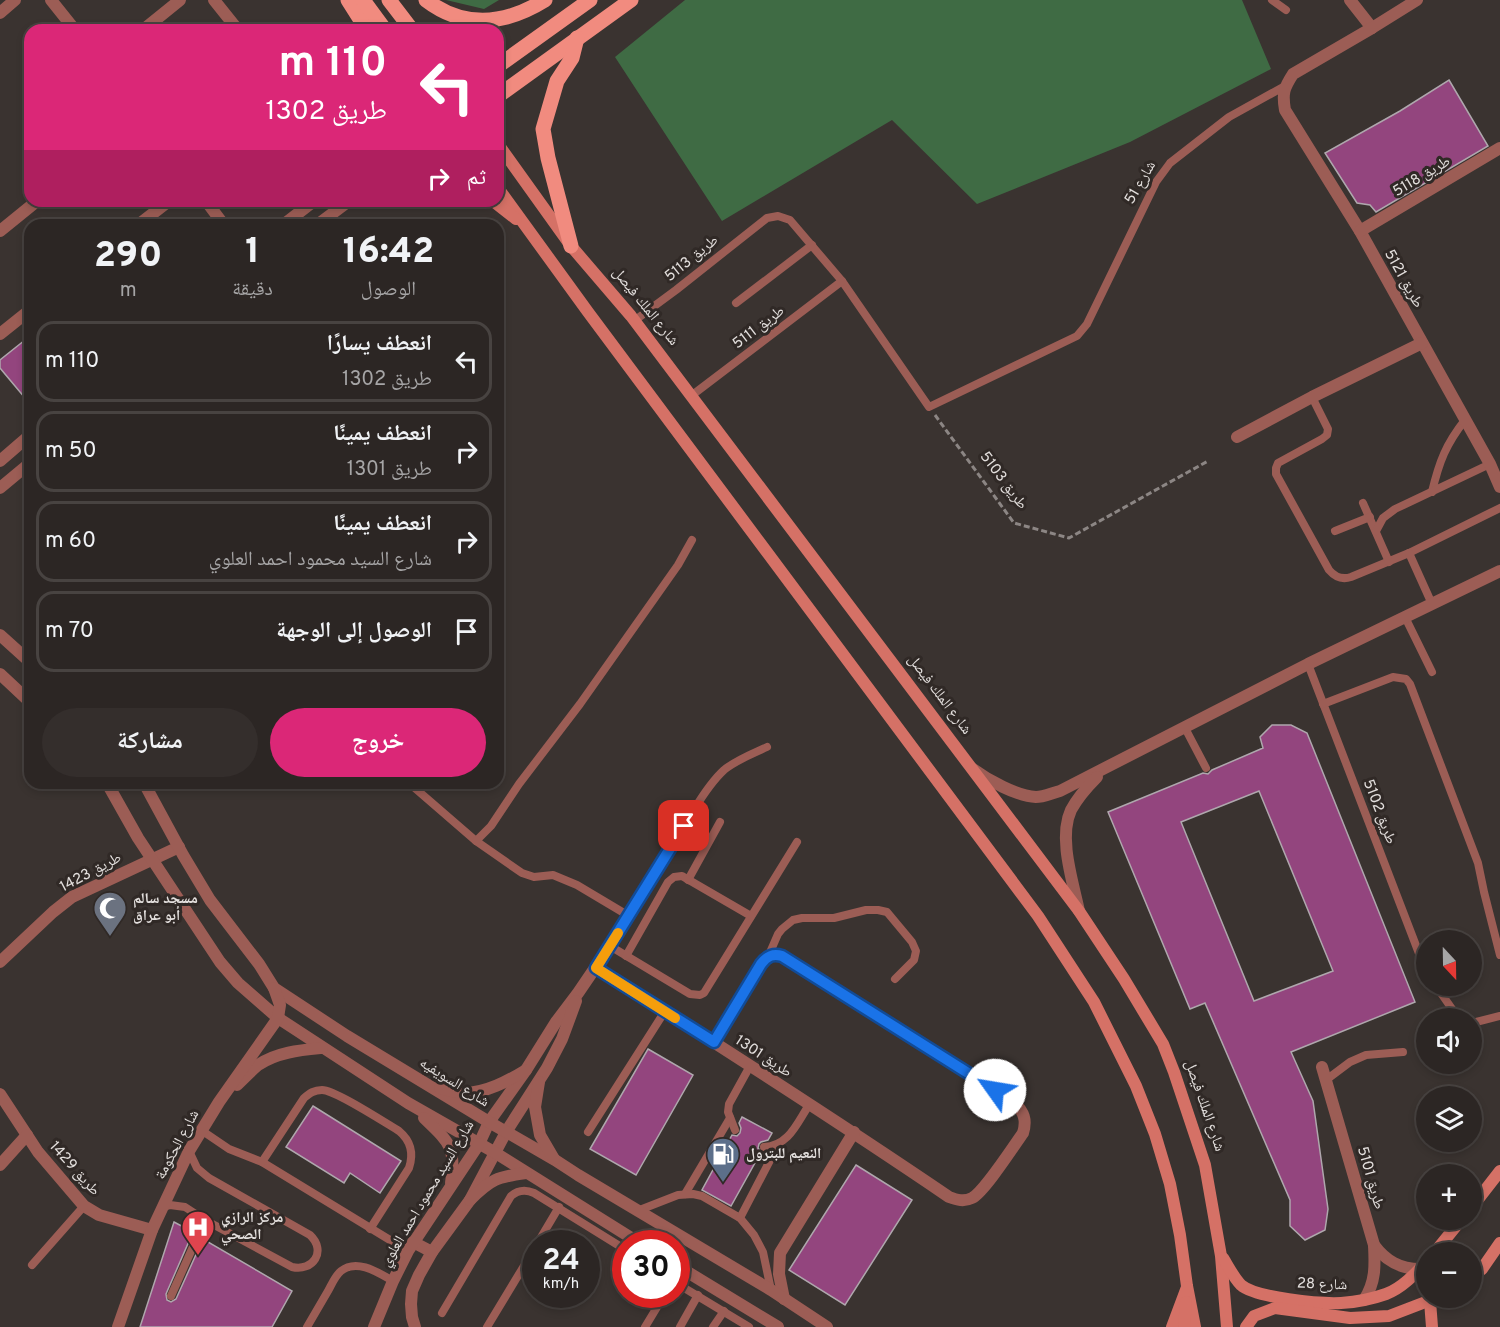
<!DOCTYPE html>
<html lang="ar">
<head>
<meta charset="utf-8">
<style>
	body { margin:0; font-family:Overpass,"Noto Naskh Arabic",sans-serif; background:#342e2c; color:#f1f3f6; direction:rtl; height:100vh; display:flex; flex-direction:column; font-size:22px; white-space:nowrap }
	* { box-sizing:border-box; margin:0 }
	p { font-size:20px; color:#a6a5a6 }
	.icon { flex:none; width:33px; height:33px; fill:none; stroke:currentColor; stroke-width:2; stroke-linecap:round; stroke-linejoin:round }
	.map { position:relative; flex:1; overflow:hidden; direction:ltr }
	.panel { position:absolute; left:24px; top:219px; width:480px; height:570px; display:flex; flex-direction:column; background:#2c2624; border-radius:18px; box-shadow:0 3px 9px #0003,0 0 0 2px #484341; direction:rtl }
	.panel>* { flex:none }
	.banner { position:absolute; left:24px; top:24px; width:480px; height:183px; border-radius:18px; box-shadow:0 3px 9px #0003,0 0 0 2px #484341; direction:rtl; background:#db2777; color:#fff; overflow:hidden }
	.needle { width:39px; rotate:158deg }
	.controls { position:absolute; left:1416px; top:930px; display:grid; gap:12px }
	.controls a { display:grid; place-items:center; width:66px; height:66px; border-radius:50%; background:#2c2624; box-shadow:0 3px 9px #0003,0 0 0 2px #484341; font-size:30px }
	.speed { position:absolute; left:522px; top:1230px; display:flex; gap:12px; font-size:30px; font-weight:700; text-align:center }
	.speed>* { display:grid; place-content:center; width:78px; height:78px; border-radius:50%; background:#2c2624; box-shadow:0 3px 9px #0003,0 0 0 2px #484341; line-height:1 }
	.speed small { font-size:15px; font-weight:400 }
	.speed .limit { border:9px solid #d22; background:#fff; color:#111 }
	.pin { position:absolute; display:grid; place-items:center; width:51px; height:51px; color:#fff; margin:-26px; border-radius:12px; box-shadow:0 3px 9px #0006 }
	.me { position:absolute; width:66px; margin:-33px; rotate:302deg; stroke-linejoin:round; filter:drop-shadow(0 0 4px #0008) }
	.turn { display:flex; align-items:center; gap:21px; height:126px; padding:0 18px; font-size:27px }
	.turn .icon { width:78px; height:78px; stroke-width:2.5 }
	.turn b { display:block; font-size:42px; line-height:51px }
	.then { display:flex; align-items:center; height:57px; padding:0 18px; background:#0003; gap:12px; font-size:22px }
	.eta { display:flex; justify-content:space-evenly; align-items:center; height:102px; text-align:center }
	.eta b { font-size:36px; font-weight:800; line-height:42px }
	.cta { display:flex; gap:12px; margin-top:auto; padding:12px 18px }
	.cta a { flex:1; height:69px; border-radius:36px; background:#db2777; color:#fff; font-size:24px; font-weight:800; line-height:69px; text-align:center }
	.cta a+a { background:#342e2c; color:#f1f3f6 }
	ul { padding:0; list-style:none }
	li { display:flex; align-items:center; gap:18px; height:81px; margin:0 12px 9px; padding:0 6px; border:3px solid #484341; border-radius:18px }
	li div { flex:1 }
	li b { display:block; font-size:22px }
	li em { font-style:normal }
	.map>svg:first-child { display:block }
	.green { fill:#3f6b44 }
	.building { fill:#93457e; stroke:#afa7ad; stroke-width:1.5; fill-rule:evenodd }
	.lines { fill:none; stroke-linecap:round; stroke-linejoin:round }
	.path { stroke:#8c8684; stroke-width:3; stroke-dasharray:6 3; stroke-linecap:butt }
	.service { stroke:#9c5d55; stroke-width:8 }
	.minor { stroke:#9c5d55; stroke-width:12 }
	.tertiary { stroke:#9c5d55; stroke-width:12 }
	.secondary { stroke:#d57166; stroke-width:12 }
	.primary { stroke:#f18b7f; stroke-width:15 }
	.route-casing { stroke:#114b97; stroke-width:15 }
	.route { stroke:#1a73e8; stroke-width:10 }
	.slow { stroke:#f59e0b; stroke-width:10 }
	.labels { text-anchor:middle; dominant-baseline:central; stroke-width:6; stroke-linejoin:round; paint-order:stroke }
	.street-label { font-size:15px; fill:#e3dfdd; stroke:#302926 }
	.poi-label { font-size:15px; font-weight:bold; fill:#e3dfdd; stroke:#302926; text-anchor:start }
</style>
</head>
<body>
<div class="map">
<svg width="1500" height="1327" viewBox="0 0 1500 1327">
	<rect width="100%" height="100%" fill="#3a3330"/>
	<g class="green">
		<path d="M446,0h53l-15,9z"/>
		<path d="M685,0h557l29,69 -141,73 -153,62 -85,-84 -170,101 -107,-164z"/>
	</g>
	<g class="building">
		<path d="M1449,80l39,66 -112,66 -6,-7 -13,-2 -32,-50 75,-42z"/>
		<path d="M30,336v68l-30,-36v-8z"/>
		<path d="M1272,725h19l16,8 108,269 -124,50 22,49 15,108 -3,21 -20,10 -15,-14v-26l-85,-197 -15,6 -82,-197 95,-39 5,1 4,-4 51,-22 -3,-11zM1259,791l74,180 -79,30 -73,-179z"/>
		<path d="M648,1049l45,26 -57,100 -46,-26z"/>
		<path d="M313,1106l88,55 -21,32 -30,-20 -6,10 -58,-36z"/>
		<path d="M742,1117l30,16 -4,7 -7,2 -2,2 -1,4 3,4 -30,54 -29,-16 30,-55 5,1 3,-3 1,-5 -2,-5z"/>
		<path d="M856,1165l56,35 -67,105 -56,-35z"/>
		<path d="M174,1222l19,10 -27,62 1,6 4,2 5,-3 27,-60 89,52 -20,36h-132z"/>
	</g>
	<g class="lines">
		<path class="path" d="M935,415l79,108 55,15 139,-77"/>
		<g class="service">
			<path d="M1272,0l14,10"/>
			<path d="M736,303l76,-58"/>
			<path d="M634,321l42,-31 91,-72 11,-2 12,4 52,61 87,126 148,-71 10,-12 69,-142 14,-19 59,-46 56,-31"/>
			<path d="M691,396l151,-115"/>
			<path d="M1312,397l16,32 -1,6 -5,4 -44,24 -2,5v6l53,96c6,7 13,10 22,7l58,-24 91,-45"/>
			<path d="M1432,492c7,-30 14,-48 33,-72"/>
			<path d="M1363,503l26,59"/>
			<path d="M1335,531l35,-14"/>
			<path d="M1376,531l7,-13 12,-9 95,-45"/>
			<path d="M1409,553l23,51"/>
			<path d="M1405,617l27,55"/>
			<path d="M1308,664l112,292 6,12"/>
			<path d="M1323,704l70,-27 13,2 4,5 68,179 6,29 16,63"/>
			<path d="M1185,728l21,40"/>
			<path d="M409,783l67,58"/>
			<path d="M695,808c8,-13 17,-27 29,-38 12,-10 28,-16 43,-23"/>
			<path d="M688,880l32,-58"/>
			<path d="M629,916l-52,-31 -24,-10 -19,2 -12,-4 -46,-32 15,-15 28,-42 61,-80 98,-139 14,-25"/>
			<path d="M610,946l80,48 10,1 4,-2 93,-151"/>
			<path d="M626,956l42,-74 6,-5 8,-1 69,40"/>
			<path d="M768,957l10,-23 4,-5 11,-9 9,-2h32l32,-8h12l9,2 25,30 4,9 -2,9 -19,19"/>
			<path d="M1436,986l21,30 3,2"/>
			<path d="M1472,1023l28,-7"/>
			<path d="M1326,1080l24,-18 16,-7 37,-3"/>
			<path d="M201,1130l28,19 33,13 146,89"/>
			<path d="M735,1130l-7,-18 1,-8 21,-38"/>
			<path d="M588,1132l77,-121"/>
			<path d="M764,1147c25,-1 33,-24 45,-42"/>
			<path d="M262,1162l42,-64c6,-5 10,-8 18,-8 13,0 62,32 77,41 12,10 15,22 10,37l-39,61"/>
			<path d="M685,1194l45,-76"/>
			<path d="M164,1207l6,-2 15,2 20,13 87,47c21,5 35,-16 18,-32l-101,-57 -12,-10 -8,-17"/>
			<path d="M637,1211l41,-16 15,-1 9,2 38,22 14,17 9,17 8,38"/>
			<path d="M740,1218l38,-73"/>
			<path d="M537,1244l22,-37"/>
			<path d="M32,1265l52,-59"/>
			<path d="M676,1283l73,44"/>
			<path d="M171,1296l34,-76"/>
			<path d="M442,1313l69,-117c7,-6 14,-7 23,-3l92,57"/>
			<path d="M307,1327c7,-12 14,-24 21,-36 4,-7 7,-15 13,-20 16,-13 38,2 52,10"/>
			<path d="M487,1327l49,-81"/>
			<path d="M645,1327l20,-33"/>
			<path d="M680,1327l18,-32"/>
			<path d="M713,1327l11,-16"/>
		</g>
		<g class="minor">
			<path d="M51,0l24,30"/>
			<path d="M214,0l24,30"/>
			<path d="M1350,0l22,28"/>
			<path d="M1417,0l-45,28 -79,46c-9,14 -11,19 -8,36l75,121 130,233 10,23"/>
			<path d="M0,13l15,-13"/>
			<path d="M143,30l37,-30"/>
			<path d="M206,201l18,24"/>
			<path d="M138,225l31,-24"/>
			<path d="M0,231l37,-30"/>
			<path d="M1360,231l140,-83"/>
			<path d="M0,334l30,-24"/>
			<path d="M1237,437l75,-40 110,-54"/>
			<path d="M973,769c15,11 43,27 63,28 7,0 16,-4 24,-6l248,-127 192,-93"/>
			<path d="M1079,911c-6,-29 -21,-73 -8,-101 7,-13 16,-23 26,-33"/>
			<path d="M0,962l53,-50 19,-15 107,-50"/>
			<path d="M596,967c118,75 237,151 353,230 8,3 15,5 23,1 12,-6 41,-51 51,-65 4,-13 1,-21 -9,-31l-232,-146c-9,-3 -15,0 -21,8l-47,78"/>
			<path d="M1322,1067l52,178c12,16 26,24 46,24"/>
			<path d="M0,1094l38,58 46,54 15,9 53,15"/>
			<path d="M479,1144l10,-22 37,-52 30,-48 22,-29 32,-47 85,-138"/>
			<path d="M0,1165l27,-30"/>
			<path d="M784,1299l-5,-25 1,-21 74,-121"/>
			<path d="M1364,1300c12,-18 11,-35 10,-55"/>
			<path d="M415,1327l-3,-10 -1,-13 1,-13 7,-16 13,-23 38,-52 36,-68 41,-64 15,-29 14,-38"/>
		</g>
		<g class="tertiary">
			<path d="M283,225l31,-24"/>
			<path d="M317,225l32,-24"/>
			<path d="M0,461l30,-26"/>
			<path d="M0,488l30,-25"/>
			<path d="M0,635l30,27"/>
			<path d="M0,674l30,28"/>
			<path d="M107,783l31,55 82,124 18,21 40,35 130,85 86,49 147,92"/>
			<path d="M144,783l39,72 27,45 49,64 15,24 73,48 142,86 66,38 23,15 193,115 56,37"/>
			<path d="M539,1082l-4,25 5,28 14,24"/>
			<path d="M237,1085c7,-7 14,-14 21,-20 19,-13 43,-15 64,-17"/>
			<path d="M440,1088c7,2 16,5 24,5 22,0 44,-12 62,-23"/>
			<path d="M424,1118c26,25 32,29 27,65"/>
			<path d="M470,1200c21,-21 27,-23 56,-27"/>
			<path d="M413,1242l19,10"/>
			<path d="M676,1265l102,62"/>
			<path d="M118,1327l34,-97 37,-79 30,-49 59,-84 2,-13 -6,-17"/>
			<path d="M374,1327l19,-46 15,-30 71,-107"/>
		</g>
		<g class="secondary">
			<path d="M498,144l73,102 60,70 448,595 45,68 39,65 11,28 31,93 16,91 6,71"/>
			<path d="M498,188l90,124 450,604 56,86 42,84 19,48 15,50 10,51 7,51 8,41"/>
			<path d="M493,201l23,18"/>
			<path d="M1472,1207l28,-36"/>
			<path d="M1435,1252l26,-32"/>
			<path d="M1223,1258c5,8 11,20 18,27 15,13 79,19 100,18 15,-1 31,-4 45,-9 16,-6 29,-20 40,-32"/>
			<path d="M1472,1276l10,-7 18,-26"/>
			<path d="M1430,1301l2,26"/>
			<path d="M1172,1327l15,-40"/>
			<path d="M1184,1327l2,-25"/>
			<path d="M1246,1327l8,-11 21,-8 75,10 39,-2 47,-18"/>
		</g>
		<g class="primary">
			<path d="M348,0l19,30"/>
			<path d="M363,0l22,30"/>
			<path d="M389,0l23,30"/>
			<path d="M426,0c38,29 79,25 119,0"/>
			<path d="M498,66l92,-66"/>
			<path d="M498,96l133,-96"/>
			<path d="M571,246l-23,-88 -5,-29 14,-48 15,-23 5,-20"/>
		</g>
	</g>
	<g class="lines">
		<defs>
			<path id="route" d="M684,826l-88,142 118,74 47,-78c6,-8 12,-11 21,-8l213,134"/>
		</defs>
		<use href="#route" class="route-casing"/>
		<use href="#route" class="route"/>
		<path class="slow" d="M618,933l-22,35 79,50"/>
	</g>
	<defs>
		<symbol id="mosque-pin" viewBox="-11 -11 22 30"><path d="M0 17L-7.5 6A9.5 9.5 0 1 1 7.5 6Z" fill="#6b7280" stroke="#302926"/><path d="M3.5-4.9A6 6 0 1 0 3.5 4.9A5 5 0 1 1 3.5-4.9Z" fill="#fff"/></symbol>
		<symbol id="fuel-pin" viewBox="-11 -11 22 30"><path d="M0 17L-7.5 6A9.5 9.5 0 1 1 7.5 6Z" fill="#5c6f8a" stroke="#302926"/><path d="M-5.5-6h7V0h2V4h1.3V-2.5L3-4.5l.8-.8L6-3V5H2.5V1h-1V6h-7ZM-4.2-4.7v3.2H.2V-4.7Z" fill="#fff"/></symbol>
		<symbol id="hospital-pin" viewBox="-11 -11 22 30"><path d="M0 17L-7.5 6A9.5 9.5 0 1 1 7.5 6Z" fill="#e0444e" stroke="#302926"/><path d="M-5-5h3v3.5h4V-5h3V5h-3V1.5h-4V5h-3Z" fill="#fff"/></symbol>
	</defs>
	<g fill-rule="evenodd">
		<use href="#mosque-pin" x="91" y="889" width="38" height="52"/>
		<use href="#fuel-pin" x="704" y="1135" width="38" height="52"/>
		<use href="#hospital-pin" x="179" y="1208" width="38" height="52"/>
	</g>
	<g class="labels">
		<g class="street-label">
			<text transform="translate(1422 177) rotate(-31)">طريق 5118</text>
			<text transform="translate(1141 183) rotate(-60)">شارع 51</text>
			<text transform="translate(692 259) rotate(-39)">طريق 5113</text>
			<text transform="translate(1403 279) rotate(61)">طريق 5121</text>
			<text transform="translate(645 307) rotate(51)">شارع الملك فيصل</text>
			<text transform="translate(759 328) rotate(-37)">طريق 5111</text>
			<text transform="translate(1003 481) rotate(53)">طريق 5103</text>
			<text transform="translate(939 695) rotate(53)">شارع الملك فيصل</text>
			<text transform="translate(1379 812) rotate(69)">طريق 5102</text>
			<text transform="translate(91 873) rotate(-28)">طريق 1423</text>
			<text transform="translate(763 1057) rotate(33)">طريق 1301</text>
			<text transform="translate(454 1083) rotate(32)">شارع السويفيه</text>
			<text transform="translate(1204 1106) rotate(71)">شارع الملك فيصل</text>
			<text transform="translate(178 1145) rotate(-62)">شارع الحكومة</text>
			<text transform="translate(74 1169) rotate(48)">طريق 1429</text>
			<text transform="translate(1370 1178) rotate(74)">طريق 5101</text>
			<text transform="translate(428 1194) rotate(-59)">شارع السيد محمود احمد العلوي</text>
			<text transform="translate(1322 1285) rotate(2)">شارع 28</text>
		</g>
		<g class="poi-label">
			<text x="133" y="899">مسجد سالم<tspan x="133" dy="17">أبو عراق</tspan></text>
			<text x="746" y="1154">النعيم للبترول</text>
			<text x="221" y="1218">مركز الرازي<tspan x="221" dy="17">الصحي</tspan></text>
		</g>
	</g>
</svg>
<div class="controls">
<a><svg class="needle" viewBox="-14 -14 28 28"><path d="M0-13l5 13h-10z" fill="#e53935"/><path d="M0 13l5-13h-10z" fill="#a6a5a6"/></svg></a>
<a><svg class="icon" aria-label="sound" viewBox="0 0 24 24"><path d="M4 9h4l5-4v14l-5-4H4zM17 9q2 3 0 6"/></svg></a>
<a><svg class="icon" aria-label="layers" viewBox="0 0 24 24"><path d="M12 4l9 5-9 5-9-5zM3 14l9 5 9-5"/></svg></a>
<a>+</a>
<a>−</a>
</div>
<div class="speed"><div>24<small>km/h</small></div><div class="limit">30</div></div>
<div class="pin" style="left:684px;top:826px;background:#d93025"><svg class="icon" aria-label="arrive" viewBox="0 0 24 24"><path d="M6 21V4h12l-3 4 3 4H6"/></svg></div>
<svg class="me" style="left:995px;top:1090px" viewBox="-20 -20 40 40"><circle r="19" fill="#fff"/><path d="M0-13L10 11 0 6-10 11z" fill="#1a73e8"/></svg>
<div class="banner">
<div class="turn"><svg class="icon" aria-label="left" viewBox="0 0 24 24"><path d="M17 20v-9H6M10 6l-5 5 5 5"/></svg><div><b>110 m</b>طريق 1302</div></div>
<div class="then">ثم<svg class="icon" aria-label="right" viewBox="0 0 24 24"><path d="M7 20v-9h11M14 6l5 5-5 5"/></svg></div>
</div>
<section class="panel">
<div class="eta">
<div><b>16:42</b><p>الوصول</p></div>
<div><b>1</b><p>دقيقة</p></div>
<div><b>290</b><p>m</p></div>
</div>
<ul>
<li><svg class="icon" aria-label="left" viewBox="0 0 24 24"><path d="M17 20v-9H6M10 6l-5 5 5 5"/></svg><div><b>انعطف يسارًا</b><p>طريق 1302</p></div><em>110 m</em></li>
<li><svg class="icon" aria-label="right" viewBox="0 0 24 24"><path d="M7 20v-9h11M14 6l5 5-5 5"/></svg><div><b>انعطف يمينًا</b><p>طريق 1301</p></div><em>50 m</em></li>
<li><svg class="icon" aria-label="right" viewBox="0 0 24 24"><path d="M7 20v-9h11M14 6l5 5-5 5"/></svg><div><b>انعطف يمينًا</b><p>شارع السيد محمود احمد العلوي</p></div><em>60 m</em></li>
<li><svg class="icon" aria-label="arrive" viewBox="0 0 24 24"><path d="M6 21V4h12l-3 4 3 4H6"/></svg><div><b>الوصول إلى الوجهة</b></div><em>70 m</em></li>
</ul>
<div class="cta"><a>خروج</a><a>مشاركة</a></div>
</section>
</div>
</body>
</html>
